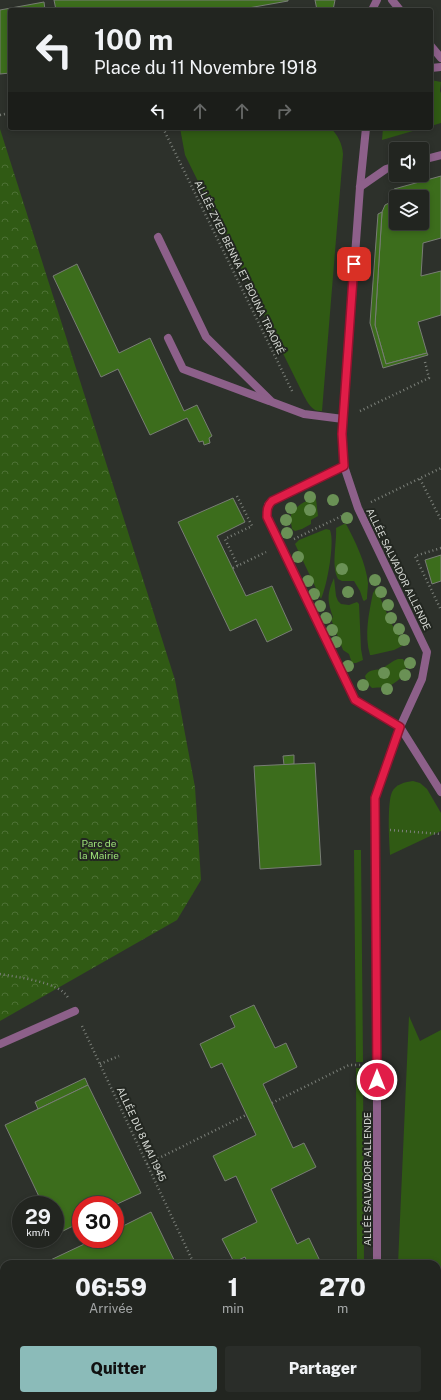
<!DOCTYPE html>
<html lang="fr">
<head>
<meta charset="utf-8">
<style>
	body { margin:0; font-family:"Public Sans",sans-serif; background:#2a2d29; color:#f1f3f6; height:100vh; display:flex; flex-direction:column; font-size:15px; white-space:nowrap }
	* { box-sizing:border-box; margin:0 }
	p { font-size:13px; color:#a2a5a5 }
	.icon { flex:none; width:22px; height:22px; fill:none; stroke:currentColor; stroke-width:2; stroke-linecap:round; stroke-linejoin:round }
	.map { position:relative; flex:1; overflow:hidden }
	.sheet { position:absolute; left:0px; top:1260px; width:441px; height:140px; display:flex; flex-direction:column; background:#222520; border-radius:12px 12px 0 0; box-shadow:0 2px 6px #0003,0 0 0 1px #3f423e }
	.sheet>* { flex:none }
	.top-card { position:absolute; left:8px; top:8px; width:425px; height:122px; border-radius:4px; box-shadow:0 2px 6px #0003,0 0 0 1px #3f423e; background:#222520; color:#f1f3f6; overflow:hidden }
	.tools { position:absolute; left:389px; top:142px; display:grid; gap:8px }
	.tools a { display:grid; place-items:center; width:40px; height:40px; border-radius:4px; background:#222520; box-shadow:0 2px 6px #0003,0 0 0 1px #3f423e; font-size:20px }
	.speed { position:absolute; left:12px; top:1196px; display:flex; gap:8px; font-size:20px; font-weight:700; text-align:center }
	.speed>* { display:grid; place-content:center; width:52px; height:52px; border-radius:50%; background:#222520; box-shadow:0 2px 6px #0003,0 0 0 1px #3f423e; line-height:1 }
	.speed small { font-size:10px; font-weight:400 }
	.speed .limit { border:6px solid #d22; background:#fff; color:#111 }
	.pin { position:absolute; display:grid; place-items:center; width:34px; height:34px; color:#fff; margin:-17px; border-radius:8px; box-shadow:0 2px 6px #0006 }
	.me { position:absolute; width:44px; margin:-22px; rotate:0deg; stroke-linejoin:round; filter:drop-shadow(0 0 3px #0008) }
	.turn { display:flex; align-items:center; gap:14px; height:84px; padding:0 20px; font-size:18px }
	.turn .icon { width:52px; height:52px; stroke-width:2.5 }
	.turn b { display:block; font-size:28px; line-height:34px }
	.lanes { display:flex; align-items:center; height:38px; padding:0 20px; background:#0003; justify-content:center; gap:20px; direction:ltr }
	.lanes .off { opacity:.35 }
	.eta { display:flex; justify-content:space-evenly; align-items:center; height:68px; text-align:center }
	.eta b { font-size:24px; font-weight:800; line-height:28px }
	.primary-button { display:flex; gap:8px; margin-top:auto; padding:8px 20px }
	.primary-button a { flex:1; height:46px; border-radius:4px; background:#8bbbb9; color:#111; font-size:16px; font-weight:800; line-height:46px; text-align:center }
	.primary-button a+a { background:#2a2d29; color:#f1f3f6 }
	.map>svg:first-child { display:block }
	.grass { fill:#305a14 }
	.forest { fill:url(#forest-crowns) }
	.building { fill:#3c6d1c; stroke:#787d75; fill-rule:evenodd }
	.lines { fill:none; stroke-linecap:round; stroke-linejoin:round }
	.path { stroke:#7c807a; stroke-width:2.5; stroke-dasharray:1 3; stroke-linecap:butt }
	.service { stroke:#8d608a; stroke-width:8 }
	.minor { stroke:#8d608a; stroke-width:8 }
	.tree { fill:#6a9155 }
	.route-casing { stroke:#92132f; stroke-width:10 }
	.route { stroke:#e11d48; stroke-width:7 }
	.labels { text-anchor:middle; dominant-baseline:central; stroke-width:4; stroke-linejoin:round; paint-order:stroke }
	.street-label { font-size:10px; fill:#d5d8d3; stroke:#232721 }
	.park-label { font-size:10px; fill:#9ce078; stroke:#232721 }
</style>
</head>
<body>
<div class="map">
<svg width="441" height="1400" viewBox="0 0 441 1400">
	<defs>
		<pattern id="forest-crowns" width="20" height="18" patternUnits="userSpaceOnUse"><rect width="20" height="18" fill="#305a14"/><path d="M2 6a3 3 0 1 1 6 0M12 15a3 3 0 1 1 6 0" fill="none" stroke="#4d7135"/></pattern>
	</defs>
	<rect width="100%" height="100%" fill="#2d312b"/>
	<g class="grass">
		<path d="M431,80l10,2 -1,9 1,2v30l-10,3z"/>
		<path d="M180,128h151c7,8 11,15 12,26l-21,257c-10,1 -14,-8 -18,-15l-119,-241z"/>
		<path d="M383,128h40l-41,12z"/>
		<path d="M316,499l2,17 -7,4v4l-9,5 -7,2 -3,-2 -1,-6v-9c7,-9 13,-14 25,-15z"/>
		<path d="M344,524h2c9,17 20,39 22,59 0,5 -1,10 -1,16l-3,2 -1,-1 -3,-9 -6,-10h-12l-4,-2c-7,-14 -1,-36 -2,-51z"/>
		<path d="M326,529l4,1c5,13 -3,55 -9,69l-26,-55 4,-4z"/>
		<path d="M334,578l2,18 2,5 3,3 8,1 8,-3 2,2 2,45 2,11 -7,3h-4l-3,-9 -6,-4 -12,-31 2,-2c-6,-17 -6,-23 1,-39z"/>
		<path d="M376,588l15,35 9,14 2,9 -8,4 -22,5h-2c-6,-21 -1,-42 3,-62z"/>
		<path d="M398,659h5c8,10 -2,21 -12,26 -5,3 -12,2 -19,3l-5,-5 -2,-7c5,-8 11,-5 18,-8 5,-3 9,-7 15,-9z"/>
		<path d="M413,781l7,2 7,6 14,24v18l-51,24c-1,-13 -3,-52 2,-63 4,-8 13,-10 21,-11z"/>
		<path d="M354,850h7l2,212h-7z"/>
		<path d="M409,1016l11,25 21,-11v358l-4,-1v-123h-39z"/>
		<path d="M356,1068h7l1,196h-7z"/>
	</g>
	<path class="forest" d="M0,129l175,551 20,107 6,93 -24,40 -177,101z"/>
	<g class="building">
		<path d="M54,0h234v1l-51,9h-181z"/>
		<path d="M315,0h20l-2,10h-16z"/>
		<path d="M44,2l1,8h-35v63l-10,1v-64z"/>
		<path d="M441,176v62l-18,5 -2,33 20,-5v44l-23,7 9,31 -41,11 -11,-39 7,-113 3,-7 8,-4 1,-12zM396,197h26v26h-26z"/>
		<path d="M382,212l-7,113 11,39 41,-11 1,2 -45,13 -13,-45 8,-109z"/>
		<path d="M77,264l42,89 31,-15 34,73 13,-6 15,31 -3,2 1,5 -6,2 -1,-4 -4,1 -12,-24 -37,17 -32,-66 -17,8 -48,-101z"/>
		<path d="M233,498l12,24 -28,14 29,60 26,-10 20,44 -25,12 -11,-23 -26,12 -52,-109z"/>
		<path d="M441,555v26l-9,3 -7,-24z"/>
		<path d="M294,755v9l-10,1 -1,-9z"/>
		<path d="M315,763l6,102 -61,4 -6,-103z"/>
		<path d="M254,1005l21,43 11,-5 11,24 -34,17 30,64 11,-5 12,24 -45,22 26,55 12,-6 12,25 -2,1h-71l-3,-7 -11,5 -12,-23 35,-17 -21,-46 -11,5 -12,-25 43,-21 -34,-72 -11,5 -11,-24 35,-17 -5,-11z"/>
		<path d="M85,1078l3,7 -50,24 -3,-7z"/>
		<path d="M88,1085l53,108 -26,12h-34v17l-24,12 -2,-4v-25h-12l-38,-80z"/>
		<path d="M151,1212l25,52h-134l53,-25h20v-9z"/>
		<path d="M162,1396h28l-8,4h-18z"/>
	</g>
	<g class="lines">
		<g class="path">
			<path d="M0,115l10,-2"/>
			<path d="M163,128l130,265"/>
			<path d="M360,411l69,-33 -4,-16"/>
			<path d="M420,479l21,41"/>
			<path d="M237,496l15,30 -27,13 13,27"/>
			<path d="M371,502l70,-34"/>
			<path d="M294,539l50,-24"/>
			<path d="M441,548l-26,8 26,54"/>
			<path d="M233,568l33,-16"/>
			<path d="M390,830l51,4"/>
			<path d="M0,974c16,3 61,8 68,24"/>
			<path d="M82,1026l112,238"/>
			<path d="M100,1064l19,-8"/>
			<path d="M272,1103l77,-38h12"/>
			<path d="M147,1164l99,-49"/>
			<path d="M256,1396l1,4"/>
		</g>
		<g class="service">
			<path d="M431,68l10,-1"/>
			<path d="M158,237l48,100 66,65 32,12 39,5"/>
			<path d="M168,338l15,31 86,32"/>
			<path d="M0,1044l75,-33"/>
			<path d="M0,1296l4,8"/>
			<path d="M49,1396l2,4"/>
		</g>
		<g class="minor">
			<path d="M392,0l8,10"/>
			<path d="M372,10l5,-10"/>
			<path d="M431,46l10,12"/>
			<path d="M366,128l-6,59 -18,247 2,32 14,42 69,144 -5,27 -22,48 -25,70 2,267v200"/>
			<path d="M422,160l19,-5"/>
			<path d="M360,187l26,-18 10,-3"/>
			<path d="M344,466l-72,35 -4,4 -1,12 88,183 45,27 41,65"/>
			<path d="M396,1396l2,4"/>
		</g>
	</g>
	<g class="tree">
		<circle cx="310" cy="497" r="6"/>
		<circle cx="333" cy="500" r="6"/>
		<circle cx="291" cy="508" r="6"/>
		<circle cx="310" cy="510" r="6"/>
		<circle cx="347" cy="518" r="6"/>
		<circle cx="286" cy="520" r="6"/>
		<circle cx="287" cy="533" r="6"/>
		<circle cx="298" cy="557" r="6"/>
		<circle cx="342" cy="569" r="6"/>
		<circle cx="375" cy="580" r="6"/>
		<circle cx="308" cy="581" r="6"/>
		<circle cx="348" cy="592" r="6"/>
		<circle cx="381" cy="592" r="6"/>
		<circle cx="314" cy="594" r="6"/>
		<circle cx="388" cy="605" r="6"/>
		<circle cx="320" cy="606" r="6"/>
		<circle cx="326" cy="618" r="6"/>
		<circle cx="391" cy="618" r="6"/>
		<circle cx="399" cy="629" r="6"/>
		<circle cx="332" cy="630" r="6"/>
		<circle cx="404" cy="640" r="6"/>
		<circle cx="336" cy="642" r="6"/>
		<circle cx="410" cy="663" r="6"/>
		<circle cx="348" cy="666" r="6"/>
		<circle cx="384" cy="673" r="6"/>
		<circle cx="405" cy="675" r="6"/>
		<circle cx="363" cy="685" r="6"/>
		<circle cx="387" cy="689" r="6"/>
	</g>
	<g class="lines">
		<defs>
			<path id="route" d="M354,264l-12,170 2,32 -72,35c-5,5 -5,9 -5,16l88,183 45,27 -25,71 2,282"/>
		</defs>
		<use href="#route" class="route-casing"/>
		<use href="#route" class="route"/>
	</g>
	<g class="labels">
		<g class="street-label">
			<text transform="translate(240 267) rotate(64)">ALLÉE ZYED BENNA ET BOUNA TRAORÉ</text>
			<text transform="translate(399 569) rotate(64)">ALLÉE SALVADOR ALLENDE</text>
			<text transform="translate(142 1134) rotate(65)">ALLÉE DU 8 MAI 1945</text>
			<text transform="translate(367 1179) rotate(-90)">ALLÉE SALVADOR ALLENDE</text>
		</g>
		<g class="park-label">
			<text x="99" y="843">Parc de<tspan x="99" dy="12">la Mairie</tspan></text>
		</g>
	</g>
</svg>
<div class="tools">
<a><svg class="icon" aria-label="sound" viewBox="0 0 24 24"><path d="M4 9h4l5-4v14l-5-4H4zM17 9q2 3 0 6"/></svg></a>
<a><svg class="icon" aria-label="layers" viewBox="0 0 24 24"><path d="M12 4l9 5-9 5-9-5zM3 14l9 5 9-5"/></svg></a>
</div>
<div class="speed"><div>29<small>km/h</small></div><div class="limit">30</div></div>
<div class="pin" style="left:354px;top:264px;background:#d93025"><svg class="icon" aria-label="arrive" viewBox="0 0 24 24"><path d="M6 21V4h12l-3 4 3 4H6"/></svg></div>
<svg class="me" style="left:377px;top:1080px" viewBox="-20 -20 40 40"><circle r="17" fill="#e11d48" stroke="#fff" stroke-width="3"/><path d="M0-11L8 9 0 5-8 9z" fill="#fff"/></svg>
<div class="top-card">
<div class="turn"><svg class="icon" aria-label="left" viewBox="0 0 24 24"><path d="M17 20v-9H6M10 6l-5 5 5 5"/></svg><div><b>100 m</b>Place du 11 Novembre 1918</div></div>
<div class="lanes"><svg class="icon" aria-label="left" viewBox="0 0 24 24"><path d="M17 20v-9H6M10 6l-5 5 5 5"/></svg><svg class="icon off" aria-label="ahead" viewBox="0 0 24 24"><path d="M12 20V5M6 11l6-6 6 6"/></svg><svg class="icon off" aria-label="ahead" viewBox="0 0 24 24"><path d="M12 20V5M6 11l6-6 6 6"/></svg><svg class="icon off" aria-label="right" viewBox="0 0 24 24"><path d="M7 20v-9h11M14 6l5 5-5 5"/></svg></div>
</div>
<section class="sheet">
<div class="eta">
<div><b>06:59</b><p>Arrivée</p></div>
<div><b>1</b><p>min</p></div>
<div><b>270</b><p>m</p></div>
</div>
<div class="primary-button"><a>Quitter</a><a>Partager</a></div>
</section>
</div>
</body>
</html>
